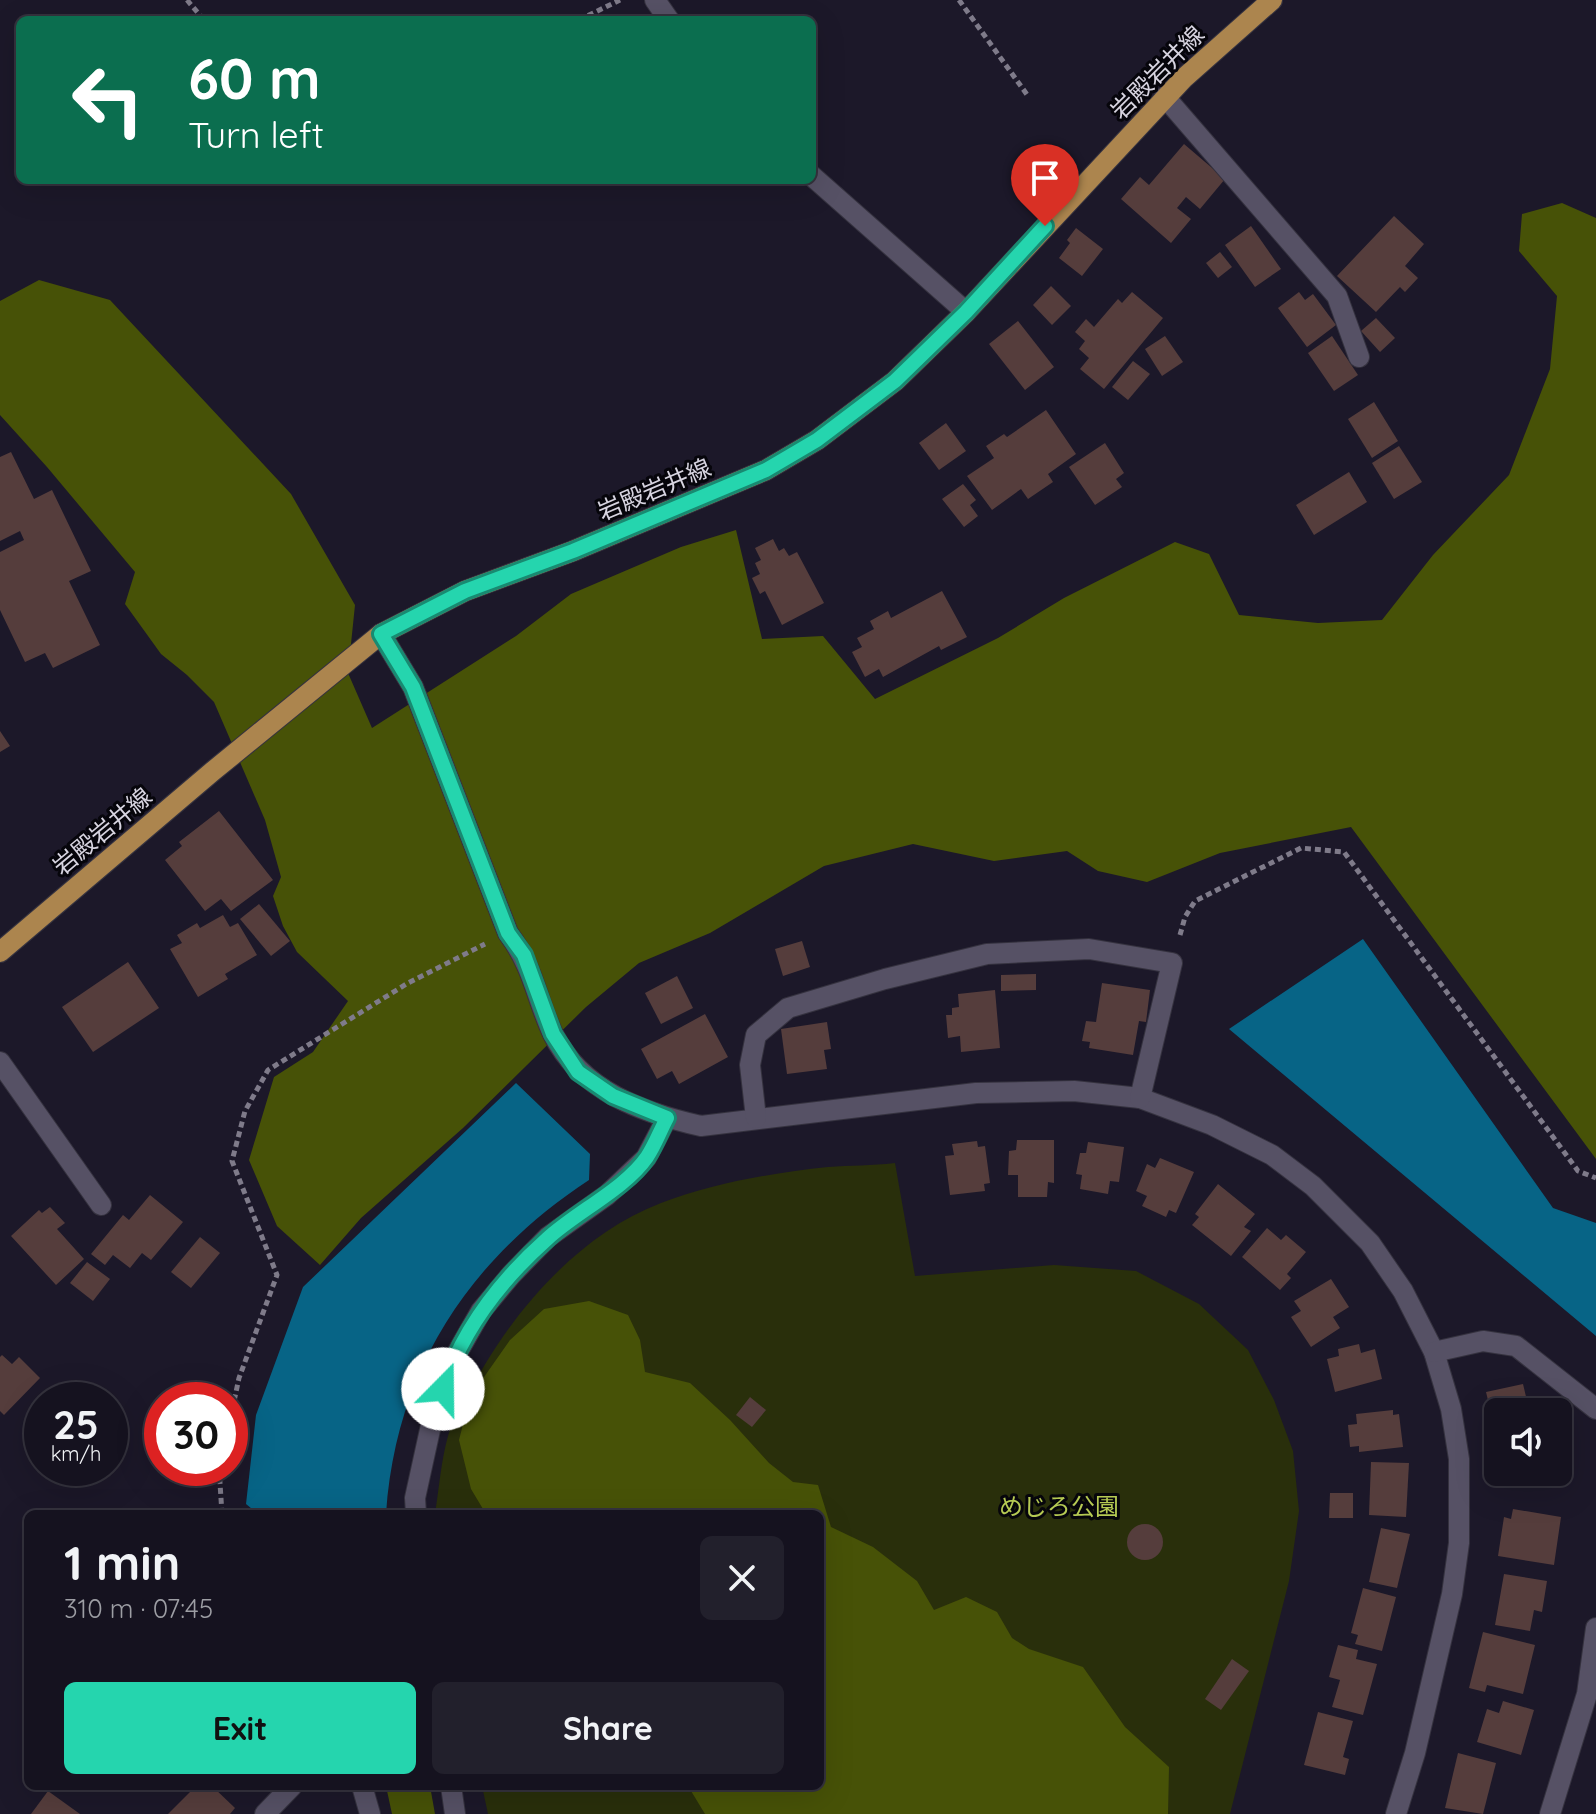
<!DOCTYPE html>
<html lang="en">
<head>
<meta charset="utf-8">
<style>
	body { margin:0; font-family:Quicksand,"Noto Sans JP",sans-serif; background:#22202c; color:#f1f3f6; height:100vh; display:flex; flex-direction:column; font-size:30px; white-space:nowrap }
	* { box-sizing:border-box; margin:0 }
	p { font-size:26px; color:#9d9ea4 }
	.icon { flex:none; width:44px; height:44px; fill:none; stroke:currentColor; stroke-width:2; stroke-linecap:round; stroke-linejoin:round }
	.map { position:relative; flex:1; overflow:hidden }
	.drawer { position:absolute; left:24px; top:1510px; width:800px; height:280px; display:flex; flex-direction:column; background:#15121f; border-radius:12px; box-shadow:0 8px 32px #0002,0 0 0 2px #34323d }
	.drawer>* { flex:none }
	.top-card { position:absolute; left:16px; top:16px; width:800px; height:168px; border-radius:12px; box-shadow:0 8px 32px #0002,0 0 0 2px #34323d; background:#0b6e4f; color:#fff; overflow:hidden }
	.buttons { position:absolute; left:1484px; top:1398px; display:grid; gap:16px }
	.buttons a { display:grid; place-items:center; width:88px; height:88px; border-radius:12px; background:#15121f; box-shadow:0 8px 32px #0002,0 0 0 2px #34323d; font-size:40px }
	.speed { position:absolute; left:24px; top:1382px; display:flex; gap:16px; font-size:40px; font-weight:700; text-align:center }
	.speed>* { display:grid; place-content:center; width:104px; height:104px; border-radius:50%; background:#15121f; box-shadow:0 8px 32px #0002,0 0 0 2px #34323d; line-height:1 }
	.speed small { font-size:20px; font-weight:400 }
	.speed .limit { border:12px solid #d22; background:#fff; color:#111 }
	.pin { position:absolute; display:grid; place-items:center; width:68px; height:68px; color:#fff; margin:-82px -34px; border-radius:50% 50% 50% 0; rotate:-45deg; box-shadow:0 0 8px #0007 }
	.pin .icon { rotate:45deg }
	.me { position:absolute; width:88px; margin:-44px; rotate:22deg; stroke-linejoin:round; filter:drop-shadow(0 0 6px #0008) }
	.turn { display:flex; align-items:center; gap:28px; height:168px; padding:0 40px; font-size:36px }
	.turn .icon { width:104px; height:104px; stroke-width:2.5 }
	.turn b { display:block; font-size:56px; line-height:68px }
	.round { display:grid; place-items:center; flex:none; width:84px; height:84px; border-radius:12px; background:#22202c }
	.summary { display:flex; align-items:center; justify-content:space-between; height:136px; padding:0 40px }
	h1 { font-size:48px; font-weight:700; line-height:60px }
	.primary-button { display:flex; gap:16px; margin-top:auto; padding:16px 40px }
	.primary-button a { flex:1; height:92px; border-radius:12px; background:#25d5ae; color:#111; font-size:32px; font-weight:700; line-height:92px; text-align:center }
	.primary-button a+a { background:#22202c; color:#f1f3f6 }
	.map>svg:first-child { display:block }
	.green { fill:#292f0b }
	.forest { fill:#475207 }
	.water { fill:#076486 }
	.building { fill:#553d3c }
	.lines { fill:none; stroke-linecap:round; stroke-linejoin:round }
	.minor-casing { stroke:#35323f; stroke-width:22 }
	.major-casing { stroke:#35323f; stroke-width:22 }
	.path { stroke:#7f7b8a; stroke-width:5; stroke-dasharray:6 4; stroke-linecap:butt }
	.minor { stroke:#565165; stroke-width:20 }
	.major { stroke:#ac854e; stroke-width:20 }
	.route-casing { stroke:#188a71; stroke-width:20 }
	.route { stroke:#25d5ae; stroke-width:14 }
	.labels { text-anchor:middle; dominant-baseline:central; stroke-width:6; stroke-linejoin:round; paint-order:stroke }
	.street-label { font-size:24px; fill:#d7d4e0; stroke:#06050b }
	.park-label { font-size:24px; fill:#b6ca53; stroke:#06050b }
</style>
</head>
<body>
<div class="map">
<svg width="1596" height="1814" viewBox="0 0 1596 1814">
	<rect width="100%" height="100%" fill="#1c1829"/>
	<path class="green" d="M895,1163l20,113 139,-11 82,6 63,33 49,46 26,50 19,51 6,60 -10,70 -59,233h-742l-6,-28h338v-272h-385c4,-25 6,-53 13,-78 3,-11 11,-23 16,-33 40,-82 110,-167 197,-200 53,-20 111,-30 167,-36 22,-2 44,-1 67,-4z"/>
	<g class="forest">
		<path d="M1562,203l34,15v941l-245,-332 -131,26 -73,29 -49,-11 -31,-20 -73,10 -81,-17 -89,22 -114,67 -71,30 -53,44 -123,121 -102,90 -41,47 -43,-39 -28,-66 25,-83 39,-25 35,-51 -51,-49 -14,-26 -10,-30 8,-19 -16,-57 -51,-118 -27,-27 -26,-21 -36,-50 10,-32 -88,-105 -47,-52v-114l39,-21 71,20 181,194 64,111 -7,68 24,55 144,-92 55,-42 110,-47 55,-17 26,109 61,-3 52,63 123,-61 66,-40 111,-56 34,12 30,61 79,8 64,-3 51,-65 76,-80 41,-106 7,-73 -38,-45 3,-37z"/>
		<path d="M589,1301l39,14 12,25 5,32 45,11 40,37 39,43 24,19 25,3 13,42 42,20 44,34 17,29 32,-13 31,15 15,26 17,11 54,18 42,60 44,40 -1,47h-463l-17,-28h132v-272h-334l-15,-25 -12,-49 11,-43 40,-57 34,-31z"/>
		<path d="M386,1786h44l5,28h-43z"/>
	</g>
	<g class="water">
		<path d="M1363,939l190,269 43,15v113l-367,-307z"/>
		<path d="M516,1083l74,71 -1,26c-120,79 -193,189 -203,334h-128l-12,-10 10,-89 47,-128z"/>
	</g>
	<g class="building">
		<path d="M1184,144l41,35 -25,30 -14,-12 -9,11 14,11 -20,24 -50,-44 19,-22 9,8z"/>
		<path d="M1394,216l30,28 -19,22 13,12 -13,14 -5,-5 -24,25 -39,-36z"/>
		<path d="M1251,226l30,43 -26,18 -30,-42z"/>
		<path d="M1076,228l27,21 -21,27 -23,-18 11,-15 -3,-3z"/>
		<path d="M1220,252l12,15 -14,11 -12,-15z"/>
		<path d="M1051,286l20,20 -19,19 -19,-20z"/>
		<path d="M1132,292l31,26 -59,71 -24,-20 9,-11 -10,-9 6,-8 -10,-9 11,-13 8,8 24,-28 4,4z"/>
		<path d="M1299,292l6,8 8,-6 23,31 -29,22 -29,-39z"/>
		<path d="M1376,318l19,20 -15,14 -19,-21z"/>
		<path d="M1018,321l36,46 -29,23 -36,-46z"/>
		<path d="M1165,336l18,26 -21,14 -17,-27z"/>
		<path d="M1332,336l26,39 -24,16 -26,-38z"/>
		<path d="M1133,361l17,13 -22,26 -16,-13z"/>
		<path d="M1374,402l24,39 -26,17 -24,-39z"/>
		<path d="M1046,410l30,44 -28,20 5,8 -25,17 -7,-10 -29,21 -25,-34 27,-18 -8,-12 18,-12 3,3z"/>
		<path d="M946,423l20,28 -27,19 -20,-27z"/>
		<path d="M1105,443l19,30 -8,6 6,8 -27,18 -26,-38z"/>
		<path d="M1399,446l23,36 -28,17 -22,-36z"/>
		<path d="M11,452l23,47 18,-9 39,81 -22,10 31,64 -47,23 -8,-15 -20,9 -25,-52v-58l24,-12 -4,-9 -20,10v-84z"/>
		<path d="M1349,472l18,30 -53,33 -18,-30z"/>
		<path d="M963,484l13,16 -6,5 8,11 -14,11 -22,-28z"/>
		<path d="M773,539l6,12 5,-3 5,8 8,-4 27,51 -42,22 -17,-34 -5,3 -8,-16 8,-4 -5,-11 6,-3 -6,-12z"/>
		<path d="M942,591l25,46 -26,13 -2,-4 -56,31 -4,-8 -14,8 -13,-25 10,-5 -5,-9 17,-9 -4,-8 18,-10 3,7z"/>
		<path d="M0,731l10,15 -10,6z"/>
		<path d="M219,811l54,69 -42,31 -10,-12 -16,12 -40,-51 17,-14 -3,-4z"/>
		<path d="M259,904l31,37 -19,15 -31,-37z"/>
		<path d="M223,915l7,12 8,-4 19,32 -32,19 3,5 -30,18 -28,-48 12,-6 -5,-8 20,-12 3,5z"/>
		<path d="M802,941l8,26 -27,9 -8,-27z"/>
		<path d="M128,962l31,46 -66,44 -31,-45z"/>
		<path d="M1036,974v16l-35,1v-16z"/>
		<path d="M677,976l16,32 -32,16 -16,-31z"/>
		<path d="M1102,983l48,7 -4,32 -7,-1 -6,34 -44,-7 1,-6 -8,-1 4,-20 10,1z"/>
		<path d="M995,990l5,58 -39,4 -1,-16 -12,2 -2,-23h6v-7l7,-1 -1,-13z"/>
		<path d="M705,1014l23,43 -49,27 -7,-13 -15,8 -16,-30z"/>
		<path d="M827,1022l4,27 -7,1 3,19 -40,5 -6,-45z"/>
		<path d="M1017,1140h37v43l-6,-1 -1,15h-29v-22h-10l1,-24 7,-1z"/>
		<path d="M977,1141l1,6 7,-1 5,37 -6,1 1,7 -35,4 -5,-39 9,-1 -2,-11z"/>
		<path d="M1088,1142l36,5 -5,35 -9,-1 -2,13 -28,-5 2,-14 -6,-1 4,-21h6z"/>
		<path d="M1160,1158l34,14 -18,41 -7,-3 -3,7 -24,-11 5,-10 -11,-5 11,-27 8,4z"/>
		<path d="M1218,1184l37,30 -11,13 7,4 -20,25 -39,-31 7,-8 -4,-3z"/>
		<path d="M150,1195l33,27 -32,38 -9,-7 -12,15 -17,-13 -8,10 -14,-11 32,-39 6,5z"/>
		<path d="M50,1207l15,16 -8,6 27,30 -28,26 -45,-49 28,-26 3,3z"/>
		<path d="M1267,1228l14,12 5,-5 20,17 -19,22 4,4 -11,12 -38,-33z"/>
		<path d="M200,1237l20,16 -29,35 -20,-16z"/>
		<path d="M87,1262l23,17 -17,22 -23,-18z"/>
		<path d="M1331,1279l18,28 -16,10 7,11 -29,19 -20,-30 10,-6 -7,-10z"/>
		<path d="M1359,1344l2,9 14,-4 7,30 -47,13 -8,-33 12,-3 -1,-7z"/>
		<path d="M2,1355l10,9 7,-7 21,21 -36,37 -4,-4v-54z"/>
		<path d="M1523,1384l6,25 14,-3 1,6h-46l-1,25 -11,-45z"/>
		<path d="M750,1397l16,13 -14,17 -16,-12z"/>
		<path d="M1393,1410v5l6,-1 4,33 -44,5v-6l-9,1 -2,-22 9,-1 -1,-10z"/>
		<path d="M1371,1462l38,1 -3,54 -37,-2z"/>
		<path d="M1330,1493h23v25h-24z"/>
		<path d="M1513,1509l48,8 -7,48 -56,-9 6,-39 7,2z"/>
		<circle cx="1145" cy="1542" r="18"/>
		<path d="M1381,1528l29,6 -13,54 -28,-6z"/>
		<path d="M1504,1574l43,7 -5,31 -8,-2 -4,21 -35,-6z"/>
		<path d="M1363,1588l33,9 -14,54 -27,-7 3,-9 -7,-2z"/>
		<path d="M1483,1632l52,13 -12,49 -36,-9 -2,7 -16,-4z"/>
		<path d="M1338,1645l20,5 -2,9 21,5 -14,51 -31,-8 8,-27 -11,-3z"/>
		<path d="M1232,1659l17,12 -28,39 -16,-11z"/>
		<path d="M1503,1701l31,9 -13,45 -44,-13 10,-33 12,4z"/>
		<path d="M1318,1712l35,9 -10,36 6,2 -4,16 -41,-10z"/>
		<path d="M1458,1753l38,10 -13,51 -38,-6z"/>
		<path d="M196,1786h16l23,22 -5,6h-62z"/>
		<path d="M48,1791l32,23h-49z"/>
	</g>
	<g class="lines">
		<defs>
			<g id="minor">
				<path d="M655,0l14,20"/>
				<path d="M1165,97l172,199 22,61"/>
				<path d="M812,176l154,136"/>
				<path d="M381,634l32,53 95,246c26,35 28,65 45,101 28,57 90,79 148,92l275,-33 98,-2 66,7 72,27 60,30 41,31 57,57 33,48 31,61 17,57 8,50v84l-7,51 -37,159 -19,61"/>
				<path d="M0,1062l101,143"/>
				<path d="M756,1118l-6,-53 6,-30 32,-27 97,-29 102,-25 102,-5 83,14 -32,135"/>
				<path d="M1434,1352l49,-11 33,5 80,63"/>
				<path d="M416,1514l-1,-16 18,-82 19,-54 29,-51 30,-36 37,-38 59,-42 39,-37 21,-40"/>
				<path d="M362,1786l8,28"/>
				<path d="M451,1786l4,28"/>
				<path d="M265,1814l27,-28"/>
				<path d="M1550,1814l37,-120 9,-66"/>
			</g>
			<path id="major" d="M0,952l213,-181 168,-137 84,-43 108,-40 193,-81 51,-30 78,-59 71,-69 218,-234 88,-78"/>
		</defs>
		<use href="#minor" class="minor-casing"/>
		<use href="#major" class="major-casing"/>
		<g class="path">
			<path d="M187,0l17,20"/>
			<path d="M959,0l69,96"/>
			<path d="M579,20l41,-20"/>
			<path d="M1180,935l5,-18 10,-16 106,-53 43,4 234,319 18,7"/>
			<path d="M230,1420l9,-42 38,-103 -45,-114 13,-50 23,-41 140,-87 77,-39"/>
			<path d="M219,1468l3,46"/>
		</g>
		<use href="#minor" class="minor"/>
		<use href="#major" class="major"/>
	</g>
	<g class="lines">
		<defs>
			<path id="route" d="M443,1389c19,-59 58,-109 104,-150 29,-27 78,-50 100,-82 8,-12 13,-26 20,-39l-54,-22 -35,-24 -25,-38 -29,-79 -16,-22 -95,-246 -32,-53 84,-43 108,-40 193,-81 51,-30 78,-59 71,-69 79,-86"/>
		</defs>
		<use href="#route" class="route-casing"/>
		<use href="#route" class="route"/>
	</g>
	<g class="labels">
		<g class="street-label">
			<text transform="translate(1157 72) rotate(-45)">岩殿岩井線</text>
			<text transform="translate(654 489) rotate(-23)">岩殿岩井線</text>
			<text transform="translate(102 831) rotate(-40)">岩殿岩井線</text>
		</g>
		<g class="park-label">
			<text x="1059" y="1506">めじろ公園</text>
		</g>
	</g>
</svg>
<div class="buttons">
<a><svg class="icon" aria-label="sound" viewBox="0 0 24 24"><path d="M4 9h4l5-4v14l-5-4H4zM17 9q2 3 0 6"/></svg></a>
</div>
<div class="speed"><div>25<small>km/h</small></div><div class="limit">30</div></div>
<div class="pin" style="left:1045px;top:226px;background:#d93025"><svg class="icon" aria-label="arrive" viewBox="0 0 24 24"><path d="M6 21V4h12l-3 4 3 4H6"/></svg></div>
<svg class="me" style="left:443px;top:1389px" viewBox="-20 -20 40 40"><circle r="19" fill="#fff"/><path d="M0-13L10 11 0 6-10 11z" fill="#25d5ae"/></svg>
<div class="top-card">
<div class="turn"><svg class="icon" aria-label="left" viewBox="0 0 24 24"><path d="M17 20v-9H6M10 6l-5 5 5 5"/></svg><div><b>60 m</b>Turn left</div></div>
</div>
<section class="drawer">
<div class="summary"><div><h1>1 min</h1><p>310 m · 07:45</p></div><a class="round"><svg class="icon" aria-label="close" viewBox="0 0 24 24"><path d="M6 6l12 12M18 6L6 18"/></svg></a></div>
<div class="primary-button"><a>Exit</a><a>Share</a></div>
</section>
</div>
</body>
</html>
